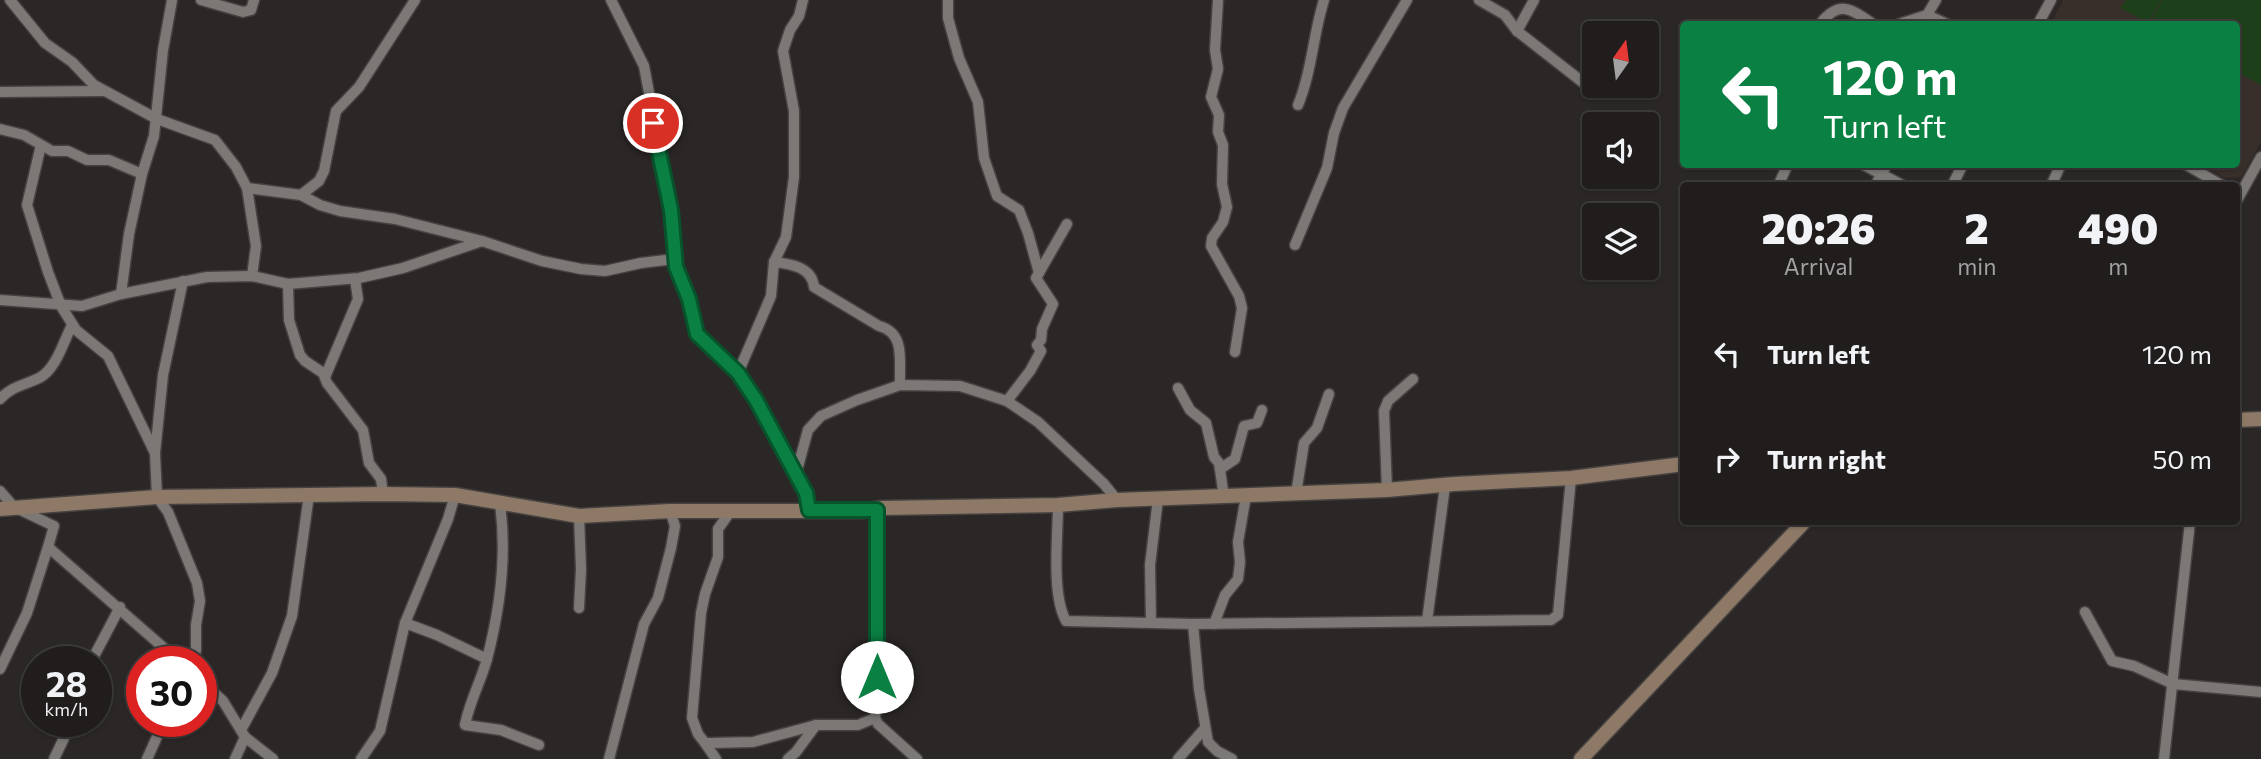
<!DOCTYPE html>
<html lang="en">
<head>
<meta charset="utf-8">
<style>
	body { margin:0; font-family:Commissioner,sans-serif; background:#2d2a29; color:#f1f3f6; height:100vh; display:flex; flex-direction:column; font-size:26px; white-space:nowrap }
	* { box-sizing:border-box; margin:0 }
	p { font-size:23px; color:#a2a2a3 }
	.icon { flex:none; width:38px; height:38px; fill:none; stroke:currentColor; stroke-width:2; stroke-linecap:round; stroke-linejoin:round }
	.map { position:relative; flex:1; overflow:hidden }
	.panel { position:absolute; left:1680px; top:182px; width:560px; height:343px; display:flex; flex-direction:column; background:#201d1c; border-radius:7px; box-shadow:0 2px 5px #0004,0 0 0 2px #3d3b3b }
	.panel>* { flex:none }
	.guide { position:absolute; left:1680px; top:21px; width:560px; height:147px; border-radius:7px; box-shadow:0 2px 5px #0004,0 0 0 2px #3d3b3b; background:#0b8043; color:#fff; overflow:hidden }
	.needle { width:46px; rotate:14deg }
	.controls { position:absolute; left:1582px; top:21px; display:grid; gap:14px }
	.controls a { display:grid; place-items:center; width:77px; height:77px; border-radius:7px; background:#201d1c; box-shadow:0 2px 5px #0004,0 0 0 2px #3d3b3b; font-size:35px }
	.speed { position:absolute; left:21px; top:646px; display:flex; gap:14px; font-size:35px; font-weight:700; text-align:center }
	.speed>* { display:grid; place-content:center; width:91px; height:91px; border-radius:50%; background:#201d1c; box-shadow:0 2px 5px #0004,0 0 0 2px #3d3b3b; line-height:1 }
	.speed small { font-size:18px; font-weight:400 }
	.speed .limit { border:10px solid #d22; background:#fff; color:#111 }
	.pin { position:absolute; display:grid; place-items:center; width:60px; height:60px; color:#fff; margin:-30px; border:4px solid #fff; border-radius:50%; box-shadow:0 2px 7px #0007 }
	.me { position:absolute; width:77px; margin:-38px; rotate:0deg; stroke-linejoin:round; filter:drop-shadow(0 0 5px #0008) }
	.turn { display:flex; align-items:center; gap:24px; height:147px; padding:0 28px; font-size:32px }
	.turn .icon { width:91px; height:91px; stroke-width:2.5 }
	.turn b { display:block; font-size:49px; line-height:60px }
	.eta { display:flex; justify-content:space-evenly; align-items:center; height:119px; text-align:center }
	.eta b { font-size:42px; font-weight:800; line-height:49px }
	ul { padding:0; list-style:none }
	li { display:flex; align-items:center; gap:21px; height:105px; padding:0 28px }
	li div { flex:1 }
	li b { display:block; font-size:26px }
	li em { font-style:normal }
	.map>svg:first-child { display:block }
	.built { fill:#392f2a }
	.pitch { fill:#1d3f19 }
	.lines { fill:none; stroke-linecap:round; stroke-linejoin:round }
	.street-casing { stroke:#464241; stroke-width:13 }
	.secondary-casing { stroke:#464241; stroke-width:17 }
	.street { stroke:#7c7876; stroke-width:10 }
	.secondary { stroke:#8d7965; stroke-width:14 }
	.route-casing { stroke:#07532c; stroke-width:18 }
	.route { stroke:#0b8043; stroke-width:12 }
</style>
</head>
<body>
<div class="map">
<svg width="2261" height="759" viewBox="0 0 2261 759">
	<rect width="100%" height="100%" fill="#2b2726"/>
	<path class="built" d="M2063,0h198v142l-20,35 -16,1 -24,-13 35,-1v-140h-185z"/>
	<g class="pitch">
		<path d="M2126,0h35l-13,23 -28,-15z"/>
		<path d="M2162,0h99v85l-24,-13 -1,-48h-87z"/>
	</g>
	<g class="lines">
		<defs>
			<g id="street">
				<path d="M10,0l35,43 27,19 22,23 63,34 58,21 21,27 11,21 54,7 19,10 20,6 55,8 87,22 60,20 39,8 24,2 36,-8 33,-4"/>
				<path d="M201,0l42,12 8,-2 3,-10"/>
				<path d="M611,0l33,66 27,144 5,57 13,32 8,35 41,39 18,27 40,74"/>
				<path d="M948,0v18l11,40 19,44 6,56 13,38 22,14 9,23 11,40"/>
				<path d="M1218,0l-3,50 3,19 -7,28 8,18 -1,17 5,13 -1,39 5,23 -4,15 -11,16 -1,8 28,50 3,12 -7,44"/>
				<path d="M1479,0l26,15 12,16 68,53"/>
				<path d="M1936,0l-9,15 20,9"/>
				<path d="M1820,24c19,-24 30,-16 53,0"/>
				<path d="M1899,24l28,-9"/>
				<path d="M2038,24l13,-24"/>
				<path d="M1517,31l17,-31"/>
				<path d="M0,92l104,-1"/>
				<path d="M1298,105c14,-34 15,-70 26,-105"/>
				<path d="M0,129l24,6 28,16h16l19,9h22l33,14"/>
				<path d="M41,145l-14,60 21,67 13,34 15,24 32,26 47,97 2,44 11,15 29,71 3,18 -4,24v25l-1,5 -6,7"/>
				<path d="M1862,164l42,22"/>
				<path d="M2185,164l38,22"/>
				<path d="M1778,186l10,-22"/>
				<path d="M1875,186l12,-22"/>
				<path d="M1952,186l11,-22"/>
				<path d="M2051,186l10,-22"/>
				<path d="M247,188l9,58 -4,30"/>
				<path d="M301,195l18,-14 5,-10 12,-60 23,-24 56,-87"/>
				<path d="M2236,202l25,-45"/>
				<path d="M1295,245l32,-77 7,-35 9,-25 64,-108"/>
				<path d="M774,262c17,2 38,5 40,25l65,39c27,7 20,35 21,59"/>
				<path d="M288,284l1,36 11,35 5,6 18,12 4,10 36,47 6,33 12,16 2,15"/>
				<path d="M121,294l8,-60 13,-60 12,-38 9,-86 9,-50"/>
				<path d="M0,300l82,6 39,-12 86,-17 45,-1 36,8 71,-6 44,-10 79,-27"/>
				<path d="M738,373l33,-77 3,-34 12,-25 8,-60v-66l-11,-60 7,-21 9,-14 4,-16"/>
				<path d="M325,377l33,-78 -3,-20"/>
				<path d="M1178,388l12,22 16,13 8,34 5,6 5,34"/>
				<path d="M0,399c12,-13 25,-14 39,-21 17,-8 25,-38 33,-53"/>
				<path d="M1007,401l23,-30 11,-20 -4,-6 4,-5 1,-11 11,-25 -17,-26 31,-54"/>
				<path d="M155,453l8,-78 20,-94"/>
				<path d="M1220,469l15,-10 9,-33 13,-3 5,-13"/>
				<path d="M1387,490l-3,-79 4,-10 25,-22"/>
				<path d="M0,491l14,16 40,19 -6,21 132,115"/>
				<path d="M1296,494l8,-51 13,-15 12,-34"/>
				<path d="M500,504c7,51 0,105 -13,155 -6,22 -18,44 -22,66l36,5 38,15"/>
				<path d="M1058,505c0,31 -7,89 8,116l127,3 358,-4 7,-5 13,-137"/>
				<path d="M809,510l-3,-17 -10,-19 12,-44 13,-14 36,-16 43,-15 60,1 47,15 31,21 66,62 13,16"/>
				<path d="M877,510v190l-2,18 3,6 39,35"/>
				<path d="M730,512l-12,17v28l-13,37 -4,19 -9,105 6,16 7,9h7l41,-1 63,-17"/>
				<path d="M579,516l2,53 -2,39"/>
				<path d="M2085,612l27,49 22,5 39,18 88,8"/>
				<path d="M1427,621l18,-135"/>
				<path d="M1151,622l-1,-57 8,-66"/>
				<path d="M405,623l32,12 50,24"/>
				<path d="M1193,624l6,65 9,53 9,9 15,8"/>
				<path d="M1214,624l11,-29 13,-16 2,-17 -2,-20 8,-46"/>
				<path d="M91,662l29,-55"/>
				<path d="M0,669l27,-56 21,-66"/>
				<path d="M201,681l22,20 22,36 -10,22"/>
				<path d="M241,730l31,-57 20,-57 17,-121"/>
				<path d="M245,737l28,22"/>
				<path d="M705,743l11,16"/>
				<path d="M54,759l10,-21 3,-17"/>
				<path d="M147,759l17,-38"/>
				<path d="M361,759l19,-28 25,-108 43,-104 7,-24"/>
				<path d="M609,759l35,-135 14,-26 13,-50 4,-22 -5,-15"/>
				<path d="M788,759l8,-7 20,-27h42l17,-7"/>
				<path d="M1178,759l27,-31"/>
				<path d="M2164,759l26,-237"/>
			</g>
			<g id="secondary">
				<path d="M2236,420l25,-1"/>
				<path d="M0,509l157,-12 226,-3 72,1 124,21 91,-5h192l20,-3 176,-3 59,-5 270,-10 67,-6 117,-6 113,-14"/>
				<path d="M1581,759l223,-237"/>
			</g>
		</defs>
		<use href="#street" class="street-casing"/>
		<use href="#secondary" class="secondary-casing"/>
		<use href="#street" class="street"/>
		<use href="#secondary" class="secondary"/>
	</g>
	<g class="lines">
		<defs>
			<path id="route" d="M653,123l18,87 5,57 13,32 8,35 41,39 18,27 50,93 3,17h68v167"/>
		</defs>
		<use href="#route" class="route-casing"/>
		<use href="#route" class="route"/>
	</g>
</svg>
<div class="controls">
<a><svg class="needle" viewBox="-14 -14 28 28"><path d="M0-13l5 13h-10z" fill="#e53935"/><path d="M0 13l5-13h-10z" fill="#a2a2a3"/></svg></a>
<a><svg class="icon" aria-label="sound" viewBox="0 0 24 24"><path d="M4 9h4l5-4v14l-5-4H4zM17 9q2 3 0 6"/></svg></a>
<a><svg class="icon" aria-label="layers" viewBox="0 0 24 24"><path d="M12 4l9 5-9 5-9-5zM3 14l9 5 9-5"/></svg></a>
</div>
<div class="speed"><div>28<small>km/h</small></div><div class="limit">30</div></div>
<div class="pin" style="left:653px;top:123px;background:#d93025"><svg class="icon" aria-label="arrive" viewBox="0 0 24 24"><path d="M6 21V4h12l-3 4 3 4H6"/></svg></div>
<svg class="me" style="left:877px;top:677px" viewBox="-20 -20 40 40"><circle r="19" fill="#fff"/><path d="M0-13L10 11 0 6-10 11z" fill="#0b8043"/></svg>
<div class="guide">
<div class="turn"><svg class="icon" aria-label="left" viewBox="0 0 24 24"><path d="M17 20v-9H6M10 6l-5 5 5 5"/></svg><div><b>120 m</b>Turn left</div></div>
</div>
<section class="panel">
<div class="eta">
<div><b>20:26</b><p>Arrival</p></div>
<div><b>2</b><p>min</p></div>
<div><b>490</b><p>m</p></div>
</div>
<ul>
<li><svg class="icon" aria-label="left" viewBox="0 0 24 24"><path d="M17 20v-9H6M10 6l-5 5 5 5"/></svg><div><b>Turn left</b></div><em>120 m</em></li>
<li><svg class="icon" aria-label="right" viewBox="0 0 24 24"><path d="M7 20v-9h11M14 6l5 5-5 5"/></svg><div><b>Turn right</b></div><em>50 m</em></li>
</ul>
</section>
</div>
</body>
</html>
